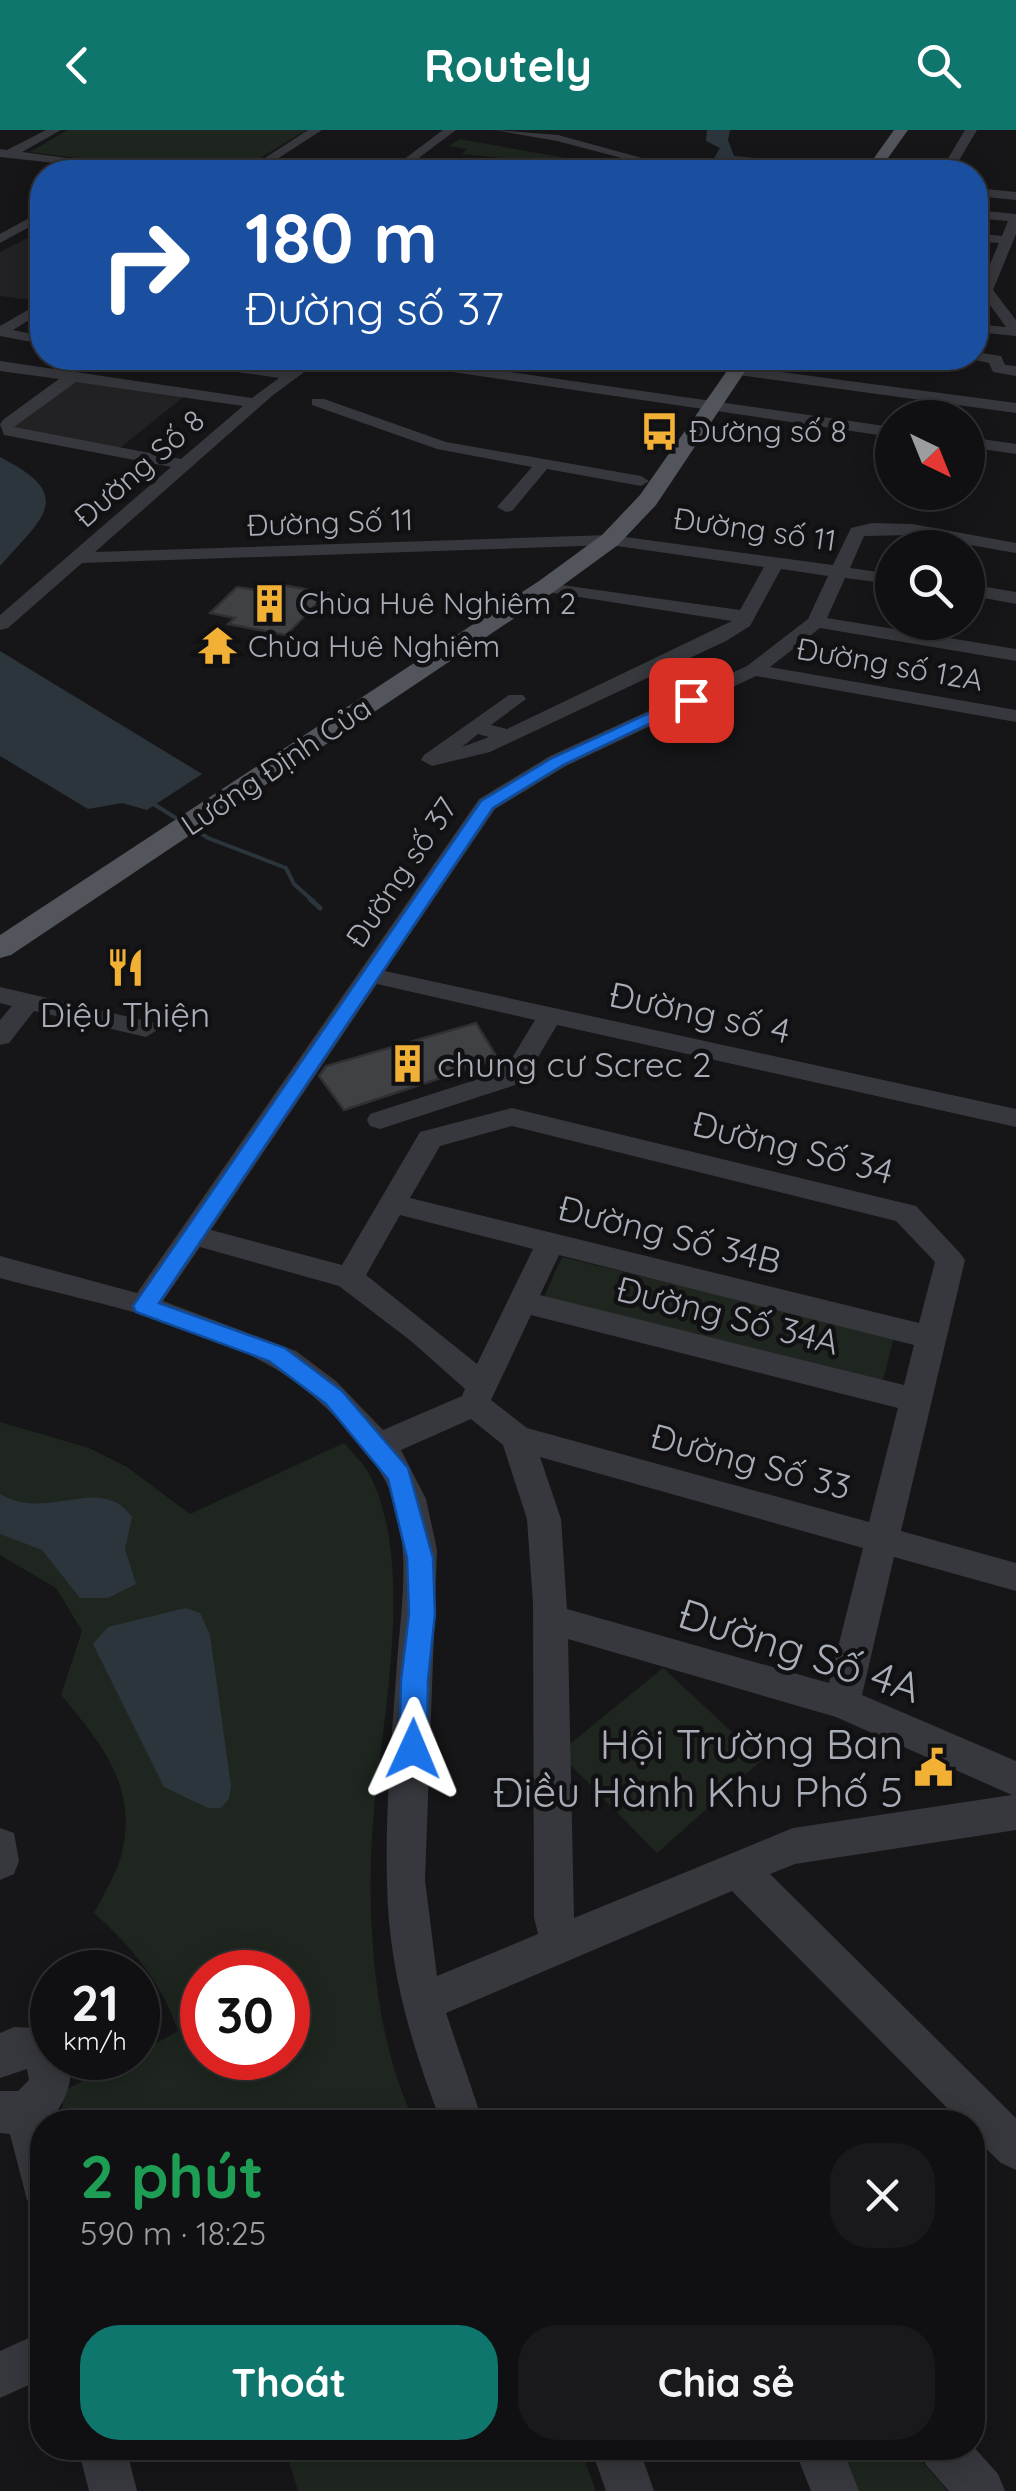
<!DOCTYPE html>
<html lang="vi">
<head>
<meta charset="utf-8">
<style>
	body { margin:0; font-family:Quicksand,sans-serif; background:#19191b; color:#f1f3f6; height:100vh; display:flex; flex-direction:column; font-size:38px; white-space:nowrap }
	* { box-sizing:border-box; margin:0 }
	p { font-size:32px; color:#9c9d9f }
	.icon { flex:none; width:55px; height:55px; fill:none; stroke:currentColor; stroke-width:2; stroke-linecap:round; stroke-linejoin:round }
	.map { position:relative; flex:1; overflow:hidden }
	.sheet { position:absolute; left:30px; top:1980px; width:955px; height:350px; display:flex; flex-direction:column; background:#101012; border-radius:40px; box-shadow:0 5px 25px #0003,0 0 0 2px #303032 }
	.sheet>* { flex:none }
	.guide { position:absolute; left:30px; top:30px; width:958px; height:210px; border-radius:40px; box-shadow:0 5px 25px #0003,0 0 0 2px #303032; background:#1a4fa0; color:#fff; overflow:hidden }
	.needle { width:65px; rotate:137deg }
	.fabs { position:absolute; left:875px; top:270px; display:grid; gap:20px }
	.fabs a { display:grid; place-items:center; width:110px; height:110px; border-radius:50%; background:#101012; box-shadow:0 5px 25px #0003,0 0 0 2px #303032; font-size:50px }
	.speed { position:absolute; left:30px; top:1820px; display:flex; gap:20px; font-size:50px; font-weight:700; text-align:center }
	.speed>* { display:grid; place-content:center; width:130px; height:130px; border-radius:50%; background:#101012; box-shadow:0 5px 25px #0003,0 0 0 2px #303032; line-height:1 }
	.speed small { font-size:25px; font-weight:400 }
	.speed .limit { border:15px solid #d22; background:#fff; color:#111 }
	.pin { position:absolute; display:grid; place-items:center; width:85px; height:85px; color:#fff; margin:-42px; border-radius:20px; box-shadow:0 5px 15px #0006 }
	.me { position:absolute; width:110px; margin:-55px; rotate:1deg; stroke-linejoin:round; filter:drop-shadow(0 0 8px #0008) }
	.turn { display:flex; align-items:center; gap:35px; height:210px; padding:0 50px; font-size:45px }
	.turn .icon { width:130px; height:130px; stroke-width:2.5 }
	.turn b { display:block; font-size:70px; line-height:85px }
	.round { display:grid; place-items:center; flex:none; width:105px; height:105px; border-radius:40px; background:#19191b }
	.overview { display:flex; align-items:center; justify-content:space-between; height:170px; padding:0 50px }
	h1 { font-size:60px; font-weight:700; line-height:75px; color:#1e9e55 }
	.primary-button { display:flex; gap:20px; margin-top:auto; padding:20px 50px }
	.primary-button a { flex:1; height:115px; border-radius:40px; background:#0f766e; color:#fff; font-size:40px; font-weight:700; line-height:115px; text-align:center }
	.primary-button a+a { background:#19191b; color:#f1f3f6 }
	header { display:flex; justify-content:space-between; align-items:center; height:130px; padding:0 50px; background:#0f766e; color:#fff; font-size:45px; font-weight:700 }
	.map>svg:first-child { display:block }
	.built { fill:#222225 }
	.green { fill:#1e261f; fill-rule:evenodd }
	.water { fill:#2c353c }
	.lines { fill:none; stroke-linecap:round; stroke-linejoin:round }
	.stream-far1 { stroke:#2c353c; stroke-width:4 }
	.stream { stroke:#2c353c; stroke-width:5 }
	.building { fill:#404145; stroke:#303034; stroke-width:2.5 }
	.minor { fill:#37383d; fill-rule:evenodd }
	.major { fill:#53555c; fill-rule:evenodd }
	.route { fill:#1a73e8; stroke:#114b97; stroke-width:2.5 }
	.labels { text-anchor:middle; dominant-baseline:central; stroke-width:9; stroke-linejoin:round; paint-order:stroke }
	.far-poi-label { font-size:30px; fill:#a8adb8; stroke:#111113; text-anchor:start }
	.far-street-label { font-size:30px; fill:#a8adb8; stroke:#111113 }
	.street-label { font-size:35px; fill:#a8adb8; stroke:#111113 }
	.poi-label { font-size:35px; fill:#a8adb8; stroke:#111113 }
	.near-street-label { font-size:42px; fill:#a8adb8; stroke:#111113 }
	.near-poi-label { font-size:42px; fill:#a8adb8; stroke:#111113; text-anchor:end }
</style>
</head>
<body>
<header><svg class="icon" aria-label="back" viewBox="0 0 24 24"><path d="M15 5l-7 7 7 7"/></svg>Routely<svg class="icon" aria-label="search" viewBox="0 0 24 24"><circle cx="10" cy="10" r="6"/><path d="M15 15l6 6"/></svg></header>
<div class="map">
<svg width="1016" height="2361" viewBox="0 0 1016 2361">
	<rect width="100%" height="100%" fill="#161618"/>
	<g class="built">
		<path d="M42,101v61l-11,8 -31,-4v-44z"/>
		<path d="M75,251l111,14 -70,56 -102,-20 -3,-7z"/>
	</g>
	<g class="green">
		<path d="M68,0h238l-68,42h-48l-160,-20z"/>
		<path d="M460,9l111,20 -17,13h-45l13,-12 -60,-6 5,-5 -18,-3z"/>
		<path d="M562,1127l332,80 -11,43 -339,-83z"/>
		<path d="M0,1292l89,26 38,19 63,47 154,-71c8,9 18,19 24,29 48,87 15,242 6,338 -9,95 -2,227 41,312h-352v-31l65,-33h10v-5l40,-22c-16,-48 -46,-84 -84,-118 9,-18 22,-38 27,-57 18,-68 -19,-112 -60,-161l21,-64 -26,-43 -56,-33zM202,1842h86v86h-86z"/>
		<path d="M663,1538l99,92 -105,93 -98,-100z"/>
		<path d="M285,2318h295l16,43h-298z"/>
		<path d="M840,2318h70l38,43h-93z"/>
	</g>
	<g class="water">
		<path d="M707,0h23l-2,10 6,16 120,11h-64l-59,-7 -3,5h-18l10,-17 -14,-7z"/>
		<path d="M0,327c77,39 43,60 0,109z"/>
		<path d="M0,521l202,123 -55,36 -25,-7 -34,6 -88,-53z"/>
		<path d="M0,1364c49,29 100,-22 132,23l-7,32 11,35 -28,14h-28l-38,-48 -42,-16z"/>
		<path d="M186,1478l14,5 10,22 21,151 -2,13 -8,9h-13l-44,-21 -71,-143 15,-17z"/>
	</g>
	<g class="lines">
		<path class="stream-far1" d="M152,673l56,35 78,30 8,16 19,17"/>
		<path class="stream" d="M310,769l10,9"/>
	</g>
	<g class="building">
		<path d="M271,453l56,10 -41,42 -58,-11 7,-6 -25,-5 27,-26 26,4z"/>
		<path d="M476,893l22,36 -154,51 -25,-34 7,-10z"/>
	</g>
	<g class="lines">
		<g class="minor">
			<path d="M46,0h15l-39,22 150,20h-33l-139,-15v-8l7,1z"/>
			<path d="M308,0h14l-65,42h-14z"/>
			<path d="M443,0h13l-56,42h-13z"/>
			<path d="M494,0l64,5 135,37h-18l-118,-31z"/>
			<path d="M965,0h12l-25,42h-12z"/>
			<path d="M975,58l41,4v8l-41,-4z"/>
			<path d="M975,80l41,4v20l-23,56 23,30v16l-41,-4v-8l31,3 -27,-37 20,-47 -24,-2v-8l27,3 6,-15 -33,-3z"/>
			<path d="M42,81v9l-42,23v-9z"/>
			<path d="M42,172v10l-29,18 29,6v8l-42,-8v-10z"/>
			<path d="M975,222l26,4 4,9 11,1v10l-23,-4 -4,-9 -19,-4 5,-1z"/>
			<path d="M162,228h36l91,12 18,-12h16l-51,38 -177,156 515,-17 223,30 18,-37 21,-5 40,1 104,19v10l-104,-18 -48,1 -14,32 42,6v10l-47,-6 -18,40 189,31v12l-196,-33 -50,39 246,43v12l-260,-46 -190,90 -71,43 -110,162 631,138v18l-459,-102 -26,44 -16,16 -135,44 -10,-3 -3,-6 3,-6 127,-41 15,-15 23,-38 -158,-36 -166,246 131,35 78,-133 92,-24 404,98 44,47 5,7 -64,271 115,32v28l-122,-34 -32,138 154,66v69l-221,34 -25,10 246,244v52l-15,-7 -29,-28v-13h-11l-229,-231 -286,122 37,109h-42c-30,-78 -53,-155 -54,-240 -2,-73 5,-146 10,-219 4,-54 14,-112 -4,-165 -15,-45 -79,-108 -121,-131 -81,-47 -182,-65 -272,-89v-22l137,37 342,-494 71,-43 197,-90 61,-47 20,-43 -47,-7 -31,57 -24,15 -236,111 -58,14 -11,-6 3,-5 85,-60h14l3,4 -35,26 16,4 225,-108 -185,-29 -9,-6 2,-4 200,28 24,-43 -154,-22 -528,18 -74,65 -8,2v-15l171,-148 -167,-32 -4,-11 4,-5 55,-40 -59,-8v-10l252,37 27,-20 -110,-16zM76,252l167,24 -62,53 -167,-32zM478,604l11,3 -27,10zM512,996l384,95 39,41 -16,61 -509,-125 30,-52zM400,1085l133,34 -56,115 -111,-89zM200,1117l139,39 72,55 54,48 -3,7 -79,34 -47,-49 -40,-30 -133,-50zM559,1125l355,90 -10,40 -364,-90zM531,1185l367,93 -29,114 -342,-94 -36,-28zM471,1289l32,26 24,74 6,84 1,314 4,17 -101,42 -12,-96 12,-330 -11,-51 -25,-49zM540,1327l323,91 -34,135 -262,-74 -6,-90zM568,1509l268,78 176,78 -219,33 -219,90z"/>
			<path d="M378,228h35l479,69v10l-507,-75z"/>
			<path d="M736,236l280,37v10l-285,-39 -3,-3z"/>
			<path d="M312,269h12l122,43 195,34 8,5 -8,5 -94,-17 -35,42 -6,1 -9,-5 35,-40 -95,-18 -125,-44z"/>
			<path d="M968,307l48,7v10l-48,-7z"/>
			<path d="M968,454l48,8v12l-48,-9z"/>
			<path d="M0,857l155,36 4,6 -13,8 -112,-26 -25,32 -9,2v-25l12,-14 -12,-3z"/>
			<path d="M0,1698l14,5 5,28 -5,13 -14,6z"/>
			<path d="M14,1897l22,1 15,6 1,24h15c10,26 -5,44 -16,64h-9v85l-15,-7 -17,-66 -10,-1v-42h18l11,-11 -2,-11 -27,9v-45z"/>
			<path d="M42,2202v47l-42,19v-47z"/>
			<path d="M972,2315l26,29 7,17h-56l-23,-26 -7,-17z"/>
			<path d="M78,2318h48l11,43h-48z"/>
			<path d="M591,2318h48l15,43h-48z"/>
			<path d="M794,2318h48l17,43h-48z"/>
		</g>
		<g class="major">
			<path d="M894,0h14l-30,42h-14z"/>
			<path d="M736,228h18l-98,147 -38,40 -63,46 -544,364 -11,3v-23l539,-354 63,-46 38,-40z"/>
		</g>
	</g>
	<path class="route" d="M686,566l13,4 -136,65 -70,43 -334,495 126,45 57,43 66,77 25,90 2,56 -7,66 -1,69 -4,9 -10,4 -10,-4 -4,-9 2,-69 8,-66 -2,-56 -19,-79 -62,-75 -57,-43 -133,-49 -3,-6 348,-505 71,-43z"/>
	<defs>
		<symbol id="bus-bare" viewBox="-9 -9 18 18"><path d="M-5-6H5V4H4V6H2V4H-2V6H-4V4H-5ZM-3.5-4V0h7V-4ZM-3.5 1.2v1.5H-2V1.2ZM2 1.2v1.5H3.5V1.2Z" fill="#f2b134" stroke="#111113" stroke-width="2.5" paint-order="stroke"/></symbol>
		<symbol id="building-bare" viewBox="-9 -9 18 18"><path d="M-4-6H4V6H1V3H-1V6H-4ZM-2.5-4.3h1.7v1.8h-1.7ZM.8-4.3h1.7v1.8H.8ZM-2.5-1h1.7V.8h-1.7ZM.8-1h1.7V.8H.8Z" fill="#f2b134" stroke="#111113" stroke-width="2.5" paint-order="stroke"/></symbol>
		<symbol id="temple-bare" viewBox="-9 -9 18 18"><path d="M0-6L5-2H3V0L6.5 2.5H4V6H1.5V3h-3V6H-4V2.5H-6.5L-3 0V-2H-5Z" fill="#f2b134" stroke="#111113" stroke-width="2.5" paint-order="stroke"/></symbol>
		<symbol id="restaurant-bare" viewBox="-9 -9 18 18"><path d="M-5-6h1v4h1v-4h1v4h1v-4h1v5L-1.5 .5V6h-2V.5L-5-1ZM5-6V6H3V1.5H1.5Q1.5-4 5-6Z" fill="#f2b134" stroke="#111113" stroke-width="2.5" paint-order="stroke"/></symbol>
		<symbol id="civic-bare" viewBox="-9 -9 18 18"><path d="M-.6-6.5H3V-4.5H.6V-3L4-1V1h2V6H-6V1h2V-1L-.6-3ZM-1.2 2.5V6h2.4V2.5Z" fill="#f2b134" stroke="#111113" stroke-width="2.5" paint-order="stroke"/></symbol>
	</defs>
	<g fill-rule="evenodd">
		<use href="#bus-bare" x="632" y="274" width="55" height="55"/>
		<use href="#building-bare" x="242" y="446" width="55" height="55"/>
		<use href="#temple-bare" x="190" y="488" width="55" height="55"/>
		<use href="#restaurant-bare" x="98" y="810" width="55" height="55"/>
		<use href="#building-bare" x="380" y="906" width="55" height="55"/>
		<use href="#civic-bare" x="906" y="1610" width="55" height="55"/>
	</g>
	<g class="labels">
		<g class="far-poi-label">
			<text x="689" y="301">Đường số 8</text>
			<text x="299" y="473">Chùa Huê Nghiêm 2</text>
			<text x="248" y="516">Chùa Huê Nghiêm</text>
		</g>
		<g class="far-street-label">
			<text transform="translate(139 338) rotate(-41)">Đường Số 8</text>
			<text transform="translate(330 392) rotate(-2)">Đường Số 11</text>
			<text transform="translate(755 399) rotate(8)">Đường số 11</text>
			<text transform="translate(890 534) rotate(10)">Đường số 12A</text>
			<text transform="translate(276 636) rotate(-34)">Lương Định Của</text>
			<text transform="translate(401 742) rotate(-56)">Đường số 37</text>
		</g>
		<g class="street-label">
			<text transform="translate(700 882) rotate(12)">Đường số 4</text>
			<text transform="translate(793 1017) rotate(14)">Đường Số 34</text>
			<text transform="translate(670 1104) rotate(14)">Đường Số 34B</text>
			<text transform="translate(728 1185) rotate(14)">Đường Số 34A</text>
			<text transform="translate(751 1331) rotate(15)">Đường Số 33</text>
		</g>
		<g class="poi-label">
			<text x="125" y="884">Diệu Thiện</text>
			<text x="437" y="934" text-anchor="start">chung cư Screc 2</text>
		</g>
		<g class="near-street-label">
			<text transform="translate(800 1520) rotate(18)">Đường Số 4A</text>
		</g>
		<g class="near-poi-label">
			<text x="903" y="1613">Hội Trường Ban<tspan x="903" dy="48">Điều Hành Khu Phố 5</tspan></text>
		</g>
	</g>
</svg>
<div class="fabs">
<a><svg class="needle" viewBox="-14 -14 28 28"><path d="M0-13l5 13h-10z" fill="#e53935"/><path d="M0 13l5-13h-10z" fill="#9c9d9f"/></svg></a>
<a><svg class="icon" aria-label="search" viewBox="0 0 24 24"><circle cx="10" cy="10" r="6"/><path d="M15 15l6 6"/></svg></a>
</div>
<div class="speed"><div>21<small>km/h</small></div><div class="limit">30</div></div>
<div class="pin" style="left:691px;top:570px;background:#d93025"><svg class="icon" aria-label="arrive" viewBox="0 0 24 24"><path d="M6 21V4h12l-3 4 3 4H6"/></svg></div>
<svg class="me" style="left:413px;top:1619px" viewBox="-20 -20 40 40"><path d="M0-17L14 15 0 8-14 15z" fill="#1a73e8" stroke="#fff" stroke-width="4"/></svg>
<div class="guide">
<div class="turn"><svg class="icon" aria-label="right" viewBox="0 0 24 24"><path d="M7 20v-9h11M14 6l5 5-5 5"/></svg><div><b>180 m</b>Đường số 37</div></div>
</div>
<section class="sheet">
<div class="overview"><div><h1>2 phút</h1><p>590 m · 18:25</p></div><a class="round"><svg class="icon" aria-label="close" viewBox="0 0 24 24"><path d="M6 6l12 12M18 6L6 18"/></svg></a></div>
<div class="primary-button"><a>Thoát</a><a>Chia sẻ</a></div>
</section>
</div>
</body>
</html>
